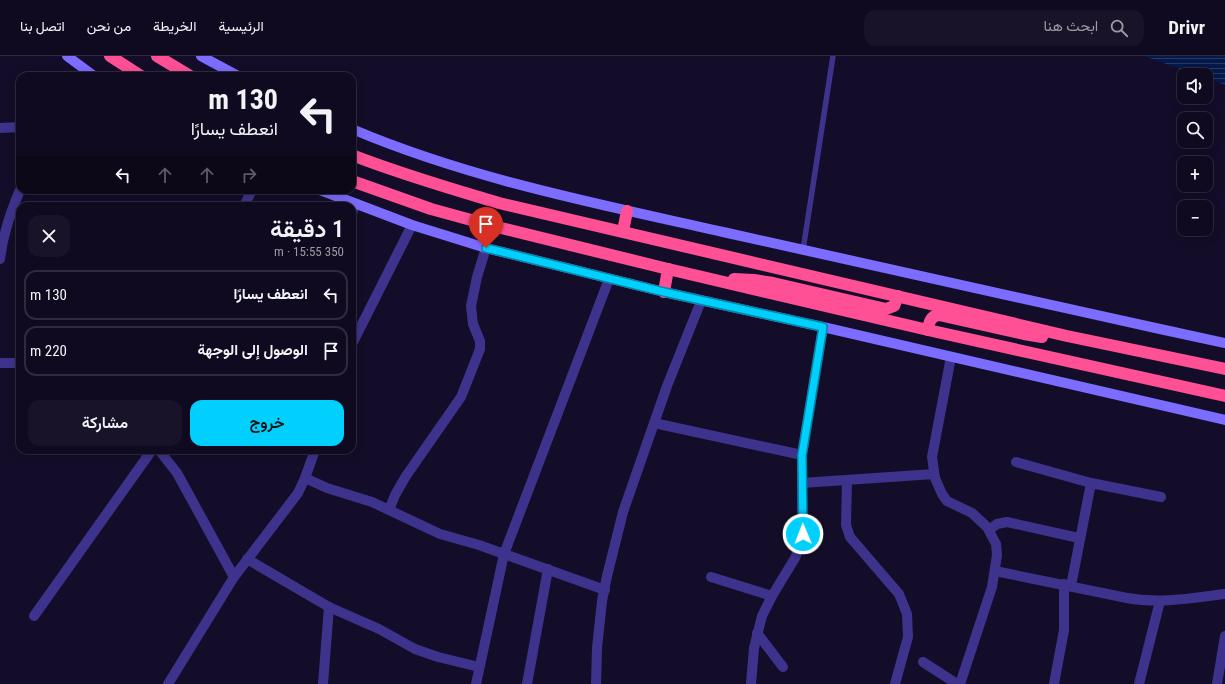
<!DOCTYPE html>
<html lang="ar">
<head>
<meta charset="utf-8">
<style>
	body { margin:0; font-family:"Roboto Condensed",Vazirmatn,sans-serif; background:#181328; color:#f1f3f6; direction:rtl; height:100vh; display:flex; flex-direction:column; font-size:15px; white-space:nowrap }
	* { box-sizing:border-box; margin:0 }
	p { font-size:13px; color:#9b9aa4 }
	.icon { flex:none; width:22px; height:22px; fill:none; stroke:currentColor; stroke-width:2; stroke-linecap:round; stroke-linejoin:round }
	.map { position:relative; flex:1; overflow:hidden; direction:ltr }
	.panel { position:absolute; left:16px; top:146px; width:340px; height:252px; display:flex; flex-direction:column; background:#0f0a1f; border-radius:12px; box-shadow:0 2px 10px #0003,0 0 0 1px #2f2b3d; direction:rtl }
	.panel>* { flex:none }
	.guide { position:absolute; left:16px; top:16px; width:340px; height:122px; border-radius:12px; box-shadow:0 2px 10px #0003,0 0 0 1px #2f2b3d; direction:rtl; background:#0f0a1f; color:#f1f3f6; overflow:hidden }
	.tools { position:absolute; left:1177px; top:12px; display:grid; gap:8px }
	.tools a { display:grid; place-items:center; width:36px; height:36px; border-radius:8px; background:#0f0a1f; box-shadow:0 2px 10px #0003,0 0 0 1px #2f2b3d; font-size:20px }
	.pin { position:absolute; display:grid; place-items:center; width:34px; height:34px; color:#fff; margin:-41px -17px; border-radius:50% 50% 50% 0; rotate:-45deg; box-shadow:0 0 4px #0007 }
	.pin .icon { rotate:45deg }
	.me { position:absolute; width:44px; margin:-22px; rotate:359deg; stroke-linejoin:round; filter:drop-shadow(0 0 3px #0008) }
	.turn { display:flex; align-items:center; gap:14px; height:84px; padding:0 12px; font-size:18px }
	.turn .icon { width:52px; height:52px; stroke-width:2.5 }
	.turn b { display:block; font-size:28px; line-height:34px }
	.lanes { display:flex; align-items:center; height:38px; padding:0 12px; background:#0003; justify-content:center; gap:20px; direction:ltr }
	.lanes .off { opacity:.35 }
	.round { display:grid; place-items:center; flex:none; width:42px; height:42px; border-radius:12px; background:#181328 }
	.overview { display:flex; align-items:center; justify-content:space-between; height:68px; padding:0 12px }
	h1 { font-size:24px; font-weight:600; line-height:30px }
	.cta { display:flex; gap:8px; margin-top:auto; padding:8px 12px }
	.cta a { flex:1; height:46px; border-radius:12px; background:#01d0ff; color:#111; font-size:16px; font-weight:600; line-height:46px; text-align:center }
	.cta a+a { background:#181328; color:#f1f3f6 }
	ul { padding:0; list-style:none }
	li { display:flex; align-items:center; gap:12px; height:50px; margin:0 8px 6px; padding:0 4px; border:2px solid #2f2b3d; border-radius:12px }
	li div { flex:1 }
	li b { display:block; font-size:15px }
	li em { font-style:normal }
	header { display:flex; align-items:center; gap:24px; box-sizing:border-box; height:56px; padding:0 20px; background:#0f0a1f; border-bottom:1px solid #2f2b3d }
	header strong { font-size:19px }
	nav { display:flex; gap:22px; margin-inline-start:auto; font-size:14px }
	.search { width:280px; height:36px; background:#181328; display:flex; align-items:center; gap:10px; box-sizing:border-box; padding:0 14px; border-radius:12px; color:#9b9aa4; font-size:15px }
	.map>svg:first-child { display:block }
	.water { fill:url(#water-rules) }
	.lines { fill:none; stroke-linecap:round; stroke-linejoin:round }
	.lane { stroke:#3e338c; stroke-width:5.5 }
	.street { stroke:#3e338c; stroke-width:10 }
	.secondary { stroke:#7c6cff; stroke-width:10 }
	.highway { stroke:#ff5095; stroke-width:12 }
	.route-casing { stroke:#0187a6; stroke-width:10 }
	.route { stroke:#01d0ff; stroke-width:7 }
</style>
</head>
<body>
<header>
<strong>Drivr</strong>
<div class="search"><svg class="icon" aria-label="search" viewBox="0 0 24 24"><circle cx="10" cy="10" r="6"/><path d="M15 15l6 6"/></svg>ابحث هنا</div>
<nav><a>الرئيسية</a><a>الخريطة</a><a>من نحن</a><a>اتصل بنا</a></nav>
</header>
<div class="map">
<svg width="1225" height="628" viewBox="0 0 1225 628">
	<defs>
		<pattern id="water-rules" width="6" height="5" patternUnits="userSpaceOnUse"><rect width="6" height="5" fill="#05184a"/><path d="M0 2.5h6" fill="none" stroke="#293965"/></pattern>
	</defs>
	<rect width="100%" height="100%" fill="#140d29"/>
	<path class="water" d="M1144,0h81v29l-19,-7v-3h-9z"/>
	<g class="lines">
		<path class="lane" d="M803,194l30,-194"/>
		<g class="street">
			<path d="M0,72l20,-1"/>
			<path d="M244,150l8,-16"/>
			<path d="M352,157l4,-9"/>
			<path d="M0,203c3,-25 10,-46 20,-69"/>
			<path d="M352,288l60,-119"/>
			<path d="M951,301l-19,100 3,21 7,16 5,7 25,12 15,14 9,17 1,11 -5,32 -32,97"/>
			<path d="M0,307h20"/>
			<path d="M654,367l148,32"/>
			<path d="M159,394l18,23 57,104"/>
			<path d="M1016,406l75,21 70,14"/>
			<path d="M305,422l22,10 45,14 68,32 39,11 126,45"/>
			<path d="M847,424l-1,45 4,12 49,57 8,20 1,23 -13,47"/>
			<path d="M802,427l132,-9"/>
			<path d="M389,454l6,-15 11,-19 55,-79 8,-20 11,-28v-8l-7,-17 -2,-18 6,-29 9,-29"/>
			<path d="M989,474l8,-6 10,-2 72,16"/>
			<path d="M247,503l82,48 50,22 36,20 23,8 41,10"/>
			<path d="M995,515l132,27c33,6 65,0 98,-4"/>
			<path d="M711,521l61,19"/>
			<path d="M1071,530l20,-103"/>
			<path d="M34,560l118,-166"/>
			<path d="M757,577l26,34"/>
			<path d="M923,606l34,22"/>
			<path d="M168,628l66,-107 64,-84 7,-15 10,-28"/>
			<path d="M323,628l6,-77"/>
			<path d="M476,628l28,-130 105,-275"/>
			<path d="M527,628l21,-115"/>
			<path d="M596,628l1,-36 5,-47 5,-25 16,-64 44,-126 34,-85"/>
			<path d="M751,628l3,-36 8,-32 10,-20 23,-38 7,-17v-86l21,-128"/>
			<path d="M1054,628l10,-54v-46"/>
			<path d="M1139,628l21,-83"/>
			<path d="M1217,628l8,-48"/>
		</g>
		<g class="secondary">
			<path d="M67,0l27,20"/>
			<path d="M201,0l37,20"/>
			<path d="M352,73c118,50 246,75 371,103 145,32 291,65 437,97l65,14"/>
			<path d="M320,134l92,35 74,23 178,44 159,35 402,93"/>
		</g>
		<g class="highway">
			<path d="M110,0l31,20"/>
			<path d="M157,0l33,20"/>
			<path d="M352,99c48,19 97,33 147,48l568,133 158,33"/>
			<path d="M352,125l79,28 62,17 175,43 260,61 297,66"/>
			<path d="M623,175l4,-20"/>
			<path d="M734,223l20,1 19,3 113,26 8,-3 4,-10"/>
			<path d="M664,236l4,-23"/>
			<path d="M928,274c1,-7 2,-14 11,-15l85,19 18,3"/>
		</g>
	</g>
	<g class="lines">
		<defs>
			<path id="route" d="M486,192l178,44 159,35 -21,128 1,79"/>
		</defs>
		<use href="#route" class="route-casing"/>
		<use href="#route" class="route"/>
	</g>
</svg>
<div class="tools">
<a><svg class="icon" aria-label="sound" viewBox="0 0 24 24"><path d="M4 9h4l5-4v14l-5-4H4zM17 9q2 3 0 6"/></svg></a>
<a><svg class="icon" aria-label="search" viewBox="0 0 24 24"><circle cx="10" cy="10" r="6"/><path d="M15 15l6 6"/></svg></a>
<a>+</a>
<a>−</a>
</div>
<div class="pin" style="left:486px;top:192px;background:#d93025"><svg class="icon" aria-label="arrive" viewBox="0 0 24 24"><path d="M6 21V4h12l-3 4 3 4H6"/></svg></div>
<svg class="me" style="left:803px;top:478px" viewBox="-20 -20 40 40"><circle r="17" fill="#01d0ff" stroke="#fff" stroke-width="3"/><path d="M0-11L8 9 0 5-8 9z" fill="#fff"/></svg>
<div class="guide">
<div class="turn"><svg class="icon" aria-label="left" viewBox="0 0 24 24"><path d="M17 20v-9H6M10 6l-5 5 5 5"/></svg><div><b>130 m</b>انعطف يسارًا</div></div>
<div class="lanes"><svg class="icon" aria-label="left" viewBox="0 0 24 24"><path d="M17 20v-9H6M10 6l-5 5 5 5"/></svg><svg class="icon off" aria-label="ahead" viewBox="0 0 24 24"><path d="M12 20V5M6 11l6-6 6 6"/></svg><svg class="icon off" aria-label="ahead" viewBox="0 0 24 24"><path d="M12 20V5M6 11l6-6 6 6"/></svg><svg class="icon off" aria-label="right" viewBox="0 0 24 24"><path d="M7 20v-9h11M14 6l5 5-5 5"/></svg></div>
</div>
<section class="panel">
<div class="overview"><div><h1>1 دقيقة</h1><p>350 m · 15:55</p></div><a class="round"><svg class="icon" aria-label="close" viewBox="0 0 24 24"><path d="M6 6l12 12M18 6L6 18"/></svg></a></div>
<ul>
<li><svg class="icon" aria-label="left" viewBox="0 0 24 24"><path d="M17 20v-9H6M10 6l-5 5 5 5"/></svg><div><b>انعطف يسارًا</b></div><em>130 m</em></li>
<li><svg class="icon" aria-label="arrive" viewBox="0 0 24 24"><path d="M6 21V4h12l-3 4 3 4H6"/></svg><div><b>الوصول إلى الوجهة</b></div><em>220 m</em></li>
</ul>
<div class="cta"><a>خروج</a><a>مشاركة</a></div>
</section>
</div>
</body>
</html>
